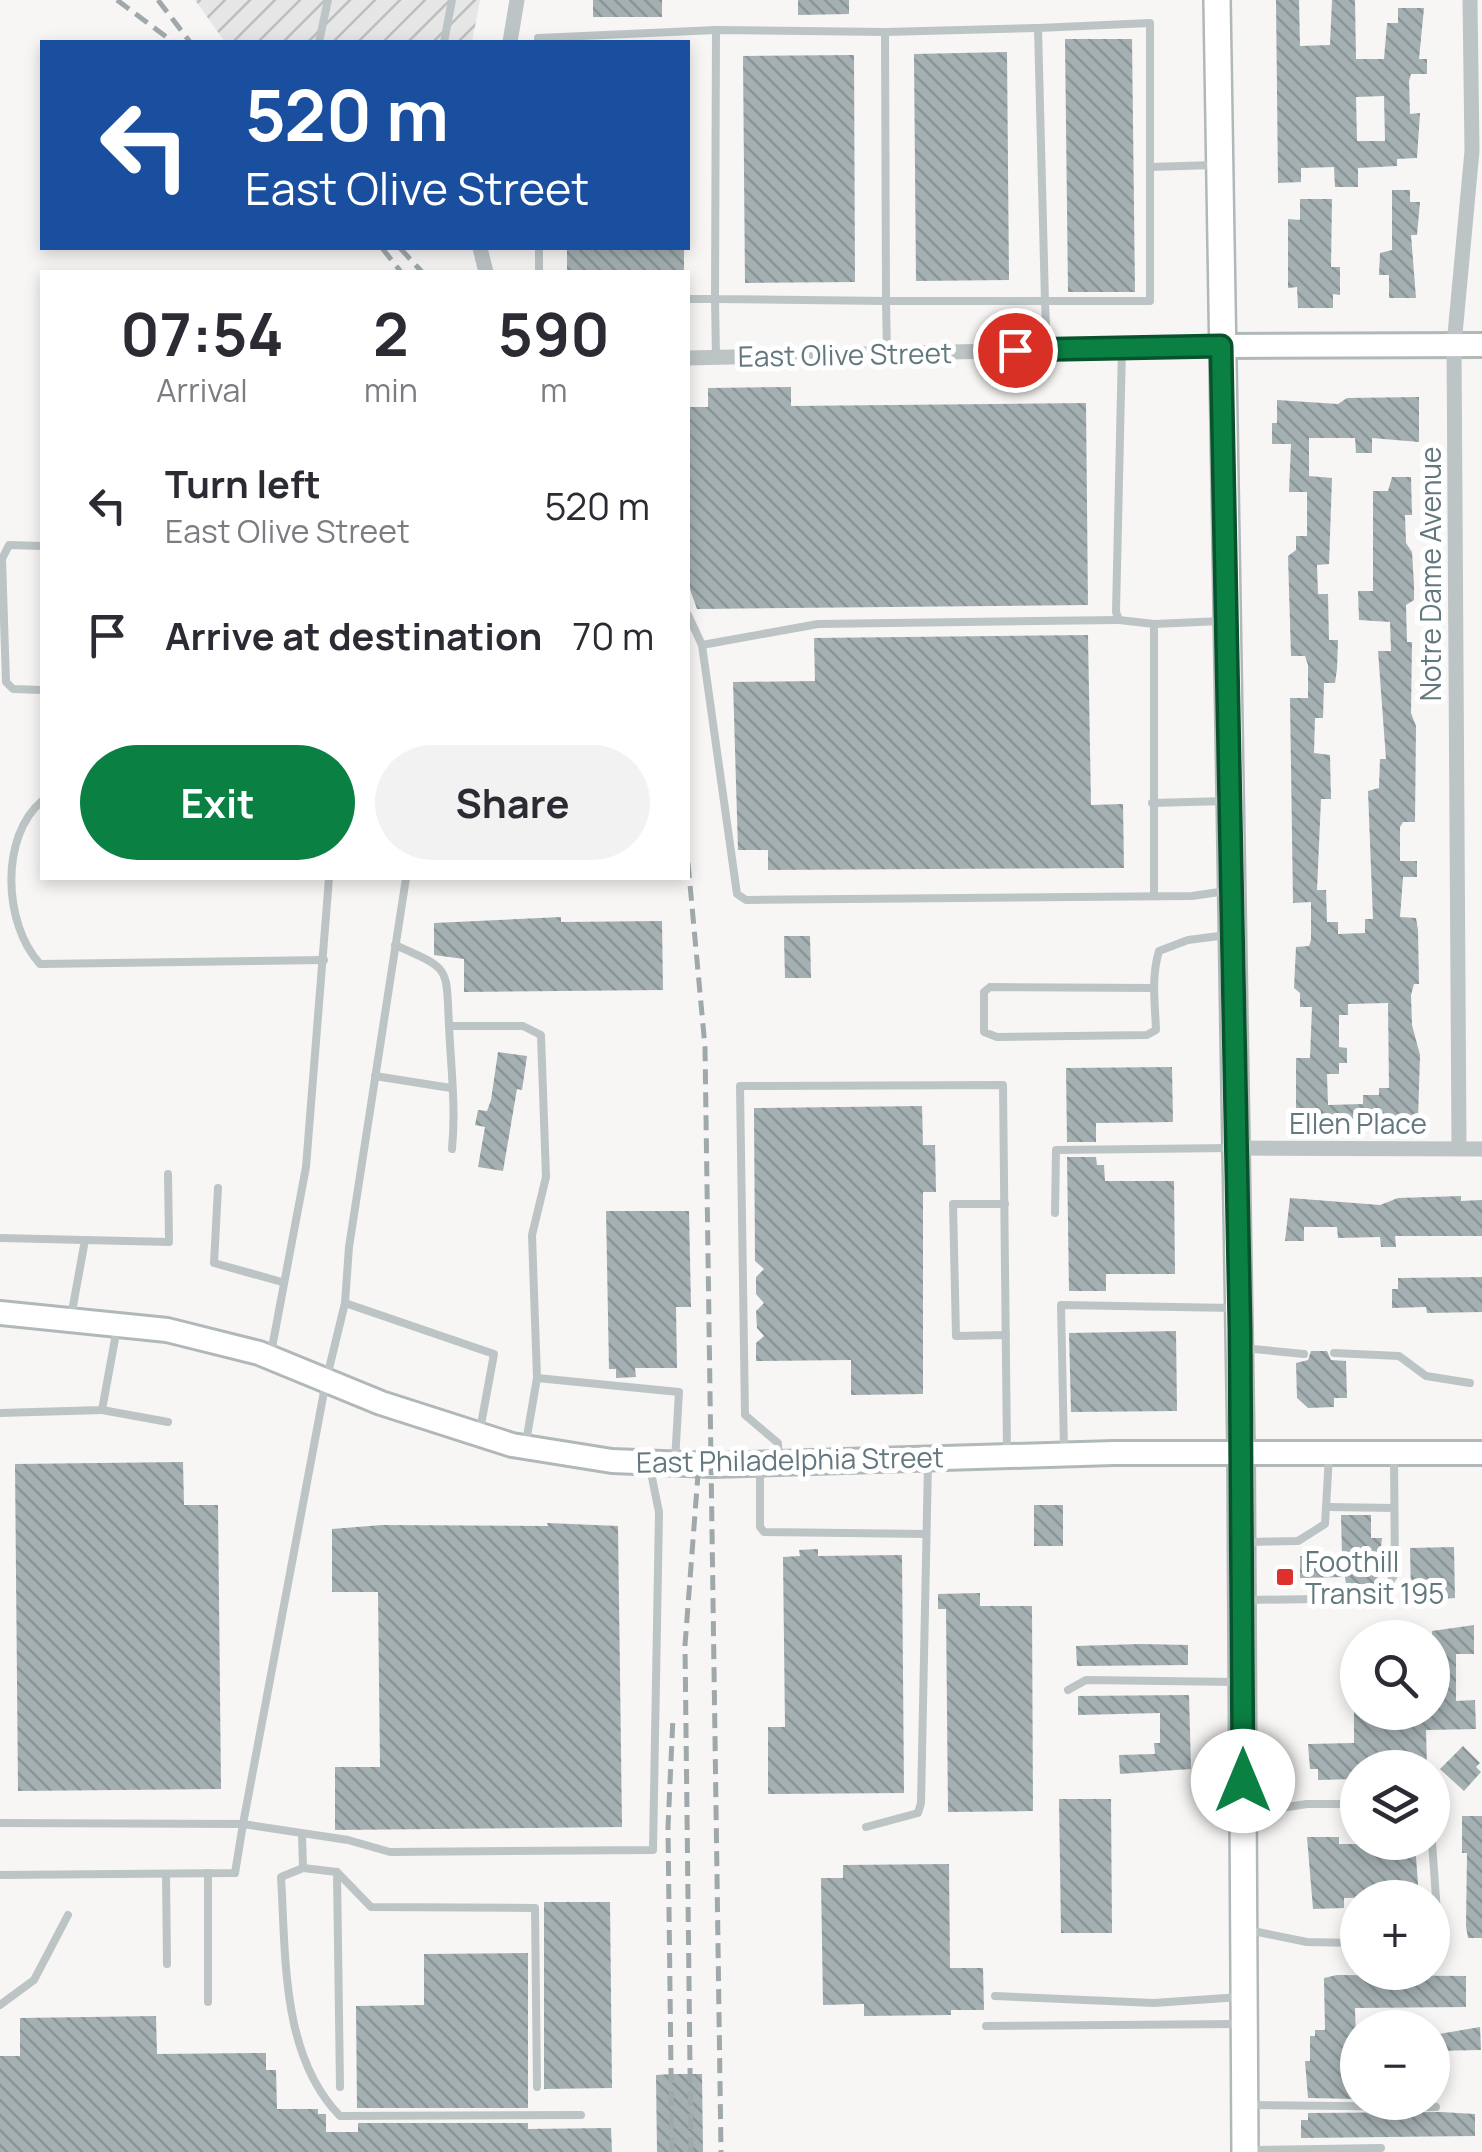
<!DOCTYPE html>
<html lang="en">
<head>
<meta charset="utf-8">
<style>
	body { margin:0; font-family:Manrope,sans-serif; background:#f2f2f3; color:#2b2b33; height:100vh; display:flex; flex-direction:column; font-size:38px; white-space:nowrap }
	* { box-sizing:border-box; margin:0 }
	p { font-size:32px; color:#7c7c81 }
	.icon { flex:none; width:55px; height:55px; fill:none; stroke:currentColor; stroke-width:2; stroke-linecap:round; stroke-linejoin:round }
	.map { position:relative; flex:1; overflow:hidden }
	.drawer { position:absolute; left:40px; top:270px; width:650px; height:610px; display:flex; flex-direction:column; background:#fff; border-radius:0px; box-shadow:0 5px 15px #0003 }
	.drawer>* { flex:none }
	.guide { position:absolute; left:40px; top:40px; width:650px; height:210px; border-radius:0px; box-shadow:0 5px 15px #0003; background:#1a4fa0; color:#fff; overflow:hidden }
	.tools { position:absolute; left:1340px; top:1620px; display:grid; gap:20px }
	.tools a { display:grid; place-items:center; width:110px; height:110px; border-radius:50%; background:#fff; box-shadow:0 5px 15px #0003; font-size:50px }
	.pin { position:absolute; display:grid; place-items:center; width:85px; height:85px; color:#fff; margin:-42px; border:5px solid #fff; border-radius:50%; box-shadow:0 2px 10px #0007 }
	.me { position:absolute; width:110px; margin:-55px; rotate:0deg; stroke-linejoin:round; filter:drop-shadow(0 0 8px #0008) }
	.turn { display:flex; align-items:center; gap:35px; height:210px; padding:0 40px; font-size:45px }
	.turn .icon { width:130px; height:130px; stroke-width:2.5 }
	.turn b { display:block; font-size:70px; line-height:85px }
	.eta { display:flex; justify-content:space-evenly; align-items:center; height:170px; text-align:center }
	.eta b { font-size:60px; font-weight:700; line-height:70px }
	.action { display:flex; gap:20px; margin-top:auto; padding:20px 40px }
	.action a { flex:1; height:115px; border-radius:60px; background:#0b8043; color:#fff; font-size:40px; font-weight:700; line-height:115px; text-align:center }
	.action a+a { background:#f2f2f3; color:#2b2b33 }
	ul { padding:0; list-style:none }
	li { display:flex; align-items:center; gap:30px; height:130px; padding:0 40px }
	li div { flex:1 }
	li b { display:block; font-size:38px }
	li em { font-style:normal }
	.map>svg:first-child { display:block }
	.industrial { fill:url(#industrial-furrows) }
	.building { fill:url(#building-back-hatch); fill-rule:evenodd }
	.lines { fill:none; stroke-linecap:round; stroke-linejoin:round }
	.secondary-casing { stroke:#b0b8ba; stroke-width:28 }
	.primary-casing { stroke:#b1b8ba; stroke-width:30 }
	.lane { stroke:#bdc4c6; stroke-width:8 }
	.street { stroke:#bdc4c6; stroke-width:15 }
	.secondary { stroke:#fff; stroke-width:22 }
	.primary { stroke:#fff; stroke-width:25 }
	.rail { stroke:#9fa8ab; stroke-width:5; stroke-dasharray:15 8; stroke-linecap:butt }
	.route-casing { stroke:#07532c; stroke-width:25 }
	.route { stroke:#0b8043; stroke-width:18 }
	.poi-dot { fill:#de312d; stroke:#fff; stroke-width:4 }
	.labels { text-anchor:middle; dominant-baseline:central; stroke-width:10; stroke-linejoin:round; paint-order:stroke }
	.street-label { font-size:28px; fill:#63787e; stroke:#fff }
	.poi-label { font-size:28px; fill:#63787e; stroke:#fff; text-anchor:start }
</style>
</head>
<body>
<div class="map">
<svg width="1482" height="2152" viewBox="0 0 1482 2152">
	<defs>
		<pattern id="industrial-furrows" width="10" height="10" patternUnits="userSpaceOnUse" patternTransform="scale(2.5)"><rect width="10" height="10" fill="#e5e6e5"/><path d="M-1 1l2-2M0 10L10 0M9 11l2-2" fill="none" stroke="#bdbfbf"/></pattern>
		<pattern id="building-back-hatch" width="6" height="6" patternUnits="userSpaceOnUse" patternTransform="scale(2.5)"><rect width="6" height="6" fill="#a5b0b3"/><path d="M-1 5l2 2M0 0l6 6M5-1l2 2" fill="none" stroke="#8a9497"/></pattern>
	</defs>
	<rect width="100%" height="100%" fill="#f7f6f4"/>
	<path class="industrial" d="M195,0h285l-8,42h-247z"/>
	<g class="building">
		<rect x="593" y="0" width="69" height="17"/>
		<path d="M798,0h51v14l-51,1z"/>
		<path d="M1276,0h23l1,46 30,-1 2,-45h23l1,59h28l3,-36h11v-15h26l-5,51h8v15h-16l-2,7 1,33 10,-1 -3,45 -20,1v7l-39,2v19h-23l-1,-20 -33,1v14l-23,1zM1384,96l1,45h-28l-1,-44z"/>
		<path d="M1065,39h67l3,253h-67z"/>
		<path d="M1007,52l2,228 -93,1 -2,-227z"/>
		<path d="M854,55l1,227 -110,1 -2,-227z"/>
		<path d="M1392,190h18v12h10l-3,33h-6l5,63h-27v-23h-10l1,-22 12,-3z"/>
		<path d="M1300,199h32l-1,68h9v28l-7,-1v14h-35l-1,-21 -9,1v-69l12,1z"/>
		<rect x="567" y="248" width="117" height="24"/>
		<path d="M791,387v19l295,-3 2,202 -391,4 -9,-25v-177h20v-19z"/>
		<path d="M1419,397v45l-47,-4v15h-16l-1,-15h-46v38l23,2 -3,86 -12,1 1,29h10l1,46h9l-1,29 -2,14h-11l-1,35h-8l-1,35 16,2 1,44h-10l-4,91h9l1,32h11v12l27,-1v-14h8l-5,-128 11,-3 1,-29h6l-8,-108h13l-1,-29 -31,-2 -1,-29h15v-100h15l4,-14h19l1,38h-7l1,28 6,9 2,32v16l-8,5 1,37h5l-1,71 5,13 -1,96h-12l-3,5v34h17v16h-14l-3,40 16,1 2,12 1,54h-5l-3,11 1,30 8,30 -2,64 -91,6 -5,-5h-21l-5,-11v-51h14l2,-51h-12v-14l-6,-5 2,-41 13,-1 2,-6v-38l-18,1 -3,-205h18v-33l-3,-9h-14l-3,-100 8,-6v-14h11v-44h-18l2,-48h-19v-21h5v-23l61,4 9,-6zM1388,1003l1,85h-10v7h-16v9l-35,1 -1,-31h12v-11h8v-15l-8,-1v-32h9v-11z"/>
		<path d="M1088,635l3,170 32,-1 1,64 -356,2v-20h-30l-5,-168 82,-1 -1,-43z"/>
		<path d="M561,917v5l101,-1 1,69 -199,2v-33l-30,-4v-32z"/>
		<path d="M784,936h26l1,42h-26z"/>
		<path d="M498,1052l29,4 -5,34 -5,-1 -14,82 -25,-4 7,-40 -10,-2 3,-15 9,1 4,-11z"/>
		<path d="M1172,1067l1,55 -77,1v19h-29l-1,-74z"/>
		<path d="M922,1106l1,39h12l1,47h-13v202l-72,1v-35l-95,1v-18l8,-7 -7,-8 -1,-17 8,-8 -8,-9v-17l8,-8 -9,-8 -1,-153z"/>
		<path d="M1067,1157h29l1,8h7l1,16h69l1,93h-69v17h-37z"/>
		<path d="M1461,1196v5l21,-1v36h-87l1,11h-15l-1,-10 -42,1 -1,-11h-33v14h-19l5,-43 90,7 18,-7z"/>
		<path d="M606,1211h83l2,96h-15l1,61h-42l1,9 -20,1v-9h-7z"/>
		<path d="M1482,1277v35l-55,1 -1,-6 -34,1v-19h6v-11z"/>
		<path d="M1176,1331l1,80 -106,1 -2,-79z"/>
		<path d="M1311,1351h16l4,9 15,1 1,37h-13v9l-26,1 -11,-10 -1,-35 12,-3z"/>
		<path d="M183,1462l1,43h34l3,284 -203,2 -3,-327z"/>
		<rect x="1034" y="1505" width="29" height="41"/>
		<path d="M1341,1515h30v23h11l-5,46h-31l-1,-7 -45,1v-22l42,-1z"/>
		<path d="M547,1523l71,3 4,301 -287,3v-63h45l-2,-175h-46v-63l50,-4 166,1z"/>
		<path d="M1454,1547l1,51 -16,1v-6h-28l-1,-45z"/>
		<path d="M818,1549v7l84,-1 2,238 -136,1v-67h17l-2,-170 17,-1 -1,-6z"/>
		<path d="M980,1593v13h52l1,205 -85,1 -2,-203h-8v-15z"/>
		<path d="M1474,1625v29h-18v47l19,-1 1,29 -50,1 1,38h-69l-3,11 -37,1v-11h-8l-2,-25 46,-1v-31h78v-81z"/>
		<path d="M1141,1644l47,1v20l-111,1 -1,-20z"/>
		<path d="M1189,1695l2,74 -71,5 -1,-19 36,-1 -1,-11h6v-30l-82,2v-19z"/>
		<path d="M1463,1746l17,17 -4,4 5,5 -17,19 -24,-22z"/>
		<path d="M1059,1799h52l1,134h-51z"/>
		<path d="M1462,1816h20v122h-14l-2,-12 1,-73h-5z"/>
		<path d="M1307,1837h32v7h76l4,53 -75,1v10l-31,1z"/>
		<path d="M949,1864l1,104h33l1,42h-33v5l-87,1v-12l-41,1 -2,-127h22v-13z"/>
		<path d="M544,1902h66l2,186 -68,1z"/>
		<path d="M528,1953v155h-171l-1,-102 68,-1v-51z"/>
		<path d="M1337,1975l129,1v31l-111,1 3,91 -50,-1 -3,-37h5v-25h5v-6h10l-1,-52z"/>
		<path d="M156,2016l1,38 109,-1v17h10l1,39h41v5h8v18h32v-9h170v6l83,-1 1,24h-612v-96h20v-38z"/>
		<path d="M1480,2027l1,23 -48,1v-16z"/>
		<path d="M671,2074h31l1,78h-46l-1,-77z"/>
		<path d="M1441,2112l34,2v22l-174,2v-18h7v-7z"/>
	</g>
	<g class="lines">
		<defs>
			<g id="secondary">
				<path d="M1221,346l261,-1"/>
				<path d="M0,1313l167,17 92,23 122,50 131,42 100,16 100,4 402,-12h368"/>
			</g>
			<path id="primary" d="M1217,0l24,1451 4,701"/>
		</defs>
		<use href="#secondary" class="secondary-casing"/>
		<use href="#primary" class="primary-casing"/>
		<g class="lane">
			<path d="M716,30l-1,269 171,2 -1,-269 153,-4"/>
			<path d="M319,42l9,-42"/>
			<path d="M444,42l8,-42"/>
			<path d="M538,42v-4l178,-8 169,2"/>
			<path d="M1150,167l65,-2"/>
			<path d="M539,248v24"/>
			<path d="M688,299h27l1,58"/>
			<path d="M1122,348l-6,264 3,8 35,4 67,-3"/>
			<path d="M887,352l-1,-51h264v-278l-112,5 7,274 2,47"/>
			<path d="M42,546l-33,-1 -7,14 4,123 7,7 29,1"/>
			<path d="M688,615l14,30 35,249 9,6 446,-4 34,-5"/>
			<path d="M1154,624v272"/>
			<path d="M702,645l116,-21 301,-4"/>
			<path d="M42,801c-42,35 -39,123 -2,163l284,-4"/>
			<path d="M1152,803l75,-2"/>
			<path d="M406,878l-57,369 -4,56 149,51 -14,76"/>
			<path d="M395,945c56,25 51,20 54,81"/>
			<path d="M1154,988l-164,-1 -6,5v40l13,5 150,-2 9,-5c-1,-27 -5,-53 3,-79l29,-11 39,-5"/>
			<path d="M375,1076l76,12"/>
			<path d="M452,1149c4,-41 -1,-81 -3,-123h74l18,9 5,142 -14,58 5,143"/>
			<path d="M218,1188l-4,75 68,19"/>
			<path d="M1005,1204h-52l3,132 50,-1"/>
			<path d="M1055,1213l1,-63 174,-2"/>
			<path d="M0,1238l85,2"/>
			<path d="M71,1317l14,-77 84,2 -1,-68"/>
			<path d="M1243,1348l61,6"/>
			<path d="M271,1353l35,-186 23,-289"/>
			<path d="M1334,1353l65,3 27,20 44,7"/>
			<path d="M102,1410l66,12"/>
			<path d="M0,1413l102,-3 15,-82"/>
			<path d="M526,1442l11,-64 142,14 -4,69"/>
			<path d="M1064,1450l-3,-145 171,3"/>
			<path d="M779,1461l-1,-18 -33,-28 -5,-329 263,-1 4,367"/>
			<path d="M760,1465v62l4,5 162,2"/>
			<path d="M1329,1507l65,1"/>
			<path d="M1247,1542l51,-1 27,-17 4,-68"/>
			<path d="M1245,1600l135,-2 15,-24 -1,-117"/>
			<path d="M1068,1690l18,-10 152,2"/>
			<path d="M1248,1813l59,-9h51"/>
			<path d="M0,1823l243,1 83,-443 19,-78"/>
			<path d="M866,1827l52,-14 3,-10 7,-340"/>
			<path d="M302,1834l1,34 34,4 3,215"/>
			<path d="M1432,1842l6,85 -6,5"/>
			<path d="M303,1868l-22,9c5,79 0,179 59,239l241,-1"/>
			<path d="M337,1872l34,35 164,1 2,179"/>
			<path d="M208,1873v129"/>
			<path d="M166,1874l1,90"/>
			<path d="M0,1875l235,-2 8,-49 105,16 42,12 263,-2 6,-338 -9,-44"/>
			<path d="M1248,1930l59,12 51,1"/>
			<path d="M995,1996l159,7 86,-6"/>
			<path d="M0,2005l34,-25 34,-65"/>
			<path d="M986,2026l254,-2"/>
			<path d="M1250,2105l186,2"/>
			<path d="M1249,2150l132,-2"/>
		</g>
		<g class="street">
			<path d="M510,42l7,-42"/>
			<path d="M480,248l6,24"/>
			<path d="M688,358l533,-12"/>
			<path d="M1234,1148l248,1"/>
			<path d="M1459,1148l-5,-803 18,-194 -2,-151"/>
		</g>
		<use href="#secondary" class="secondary"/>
		<use href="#primary" class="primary"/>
		<g class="rail">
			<path d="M117,0l56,42"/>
			<path d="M158,0l32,42"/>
			<path d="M382,248l19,24"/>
			<path d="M400,248l22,24"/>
			<path d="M688,863l17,184 16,1105"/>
			<path d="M672,2152l-4,-325 5,-110"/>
			<path d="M691,2152l-6,-507 15,-197"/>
		</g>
	</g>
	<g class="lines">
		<defs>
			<path id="route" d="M1015,350l206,-4 19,983 3,452"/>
		</defs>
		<use href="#route" class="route-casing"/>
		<use href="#route" class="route"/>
	</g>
	<rect class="poi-dot" x="1275" y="1567" width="20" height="20" rx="5"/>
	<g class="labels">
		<g class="street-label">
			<text transform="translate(845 354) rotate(-1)">East Olive Street</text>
			<text transform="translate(1430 574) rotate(-90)">Notre Dame Avenue</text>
			<text x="1358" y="1123">Ellen Place</text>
			<text transform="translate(790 1459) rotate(-1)">East Philadelphia Street</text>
		</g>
		<g class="poi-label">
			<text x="1305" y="1561">Foothill<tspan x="1305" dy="32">Transit 195</tspan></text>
		</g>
	</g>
</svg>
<div class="tools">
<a><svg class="icon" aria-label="search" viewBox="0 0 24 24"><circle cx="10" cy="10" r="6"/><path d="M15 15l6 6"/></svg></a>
<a><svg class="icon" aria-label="layers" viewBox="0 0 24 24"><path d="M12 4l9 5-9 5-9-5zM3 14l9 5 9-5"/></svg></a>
<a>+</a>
<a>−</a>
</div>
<div class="pin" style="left:1015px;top:350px;background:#d93025"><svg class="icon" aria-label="arrive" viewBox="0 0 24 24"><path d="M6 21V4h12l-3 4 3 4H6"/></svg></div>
<svg class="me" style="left:1243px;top:1781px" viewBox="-20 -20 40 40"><circle r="19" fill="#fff"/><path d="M0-13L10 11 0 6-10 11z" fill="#0b8043"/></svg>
<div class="guide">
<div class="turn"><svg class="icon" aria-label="left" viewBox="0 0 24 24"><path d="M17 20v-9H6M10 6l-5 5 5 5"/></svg><div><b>520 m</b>East Olive Street</div></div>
</div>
<section class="drawer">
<div class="eta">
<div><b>07:54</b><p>Arrival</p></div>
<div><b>2</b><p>min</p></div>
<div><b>590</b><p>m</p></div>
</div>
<ul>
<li><svg class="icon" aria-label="left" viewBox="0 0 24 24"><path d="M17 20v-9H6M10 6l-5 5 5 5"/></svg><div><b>Turn left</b><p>East Olive Street</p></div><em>520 m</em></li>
<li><svg class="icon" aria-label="arrive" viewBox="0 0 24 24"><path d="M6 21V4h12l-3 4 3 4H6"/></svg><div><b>Arrive at destination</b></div><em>70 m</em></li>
</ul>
<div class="action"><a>Exit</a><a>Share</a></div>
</section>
</div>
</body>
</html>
